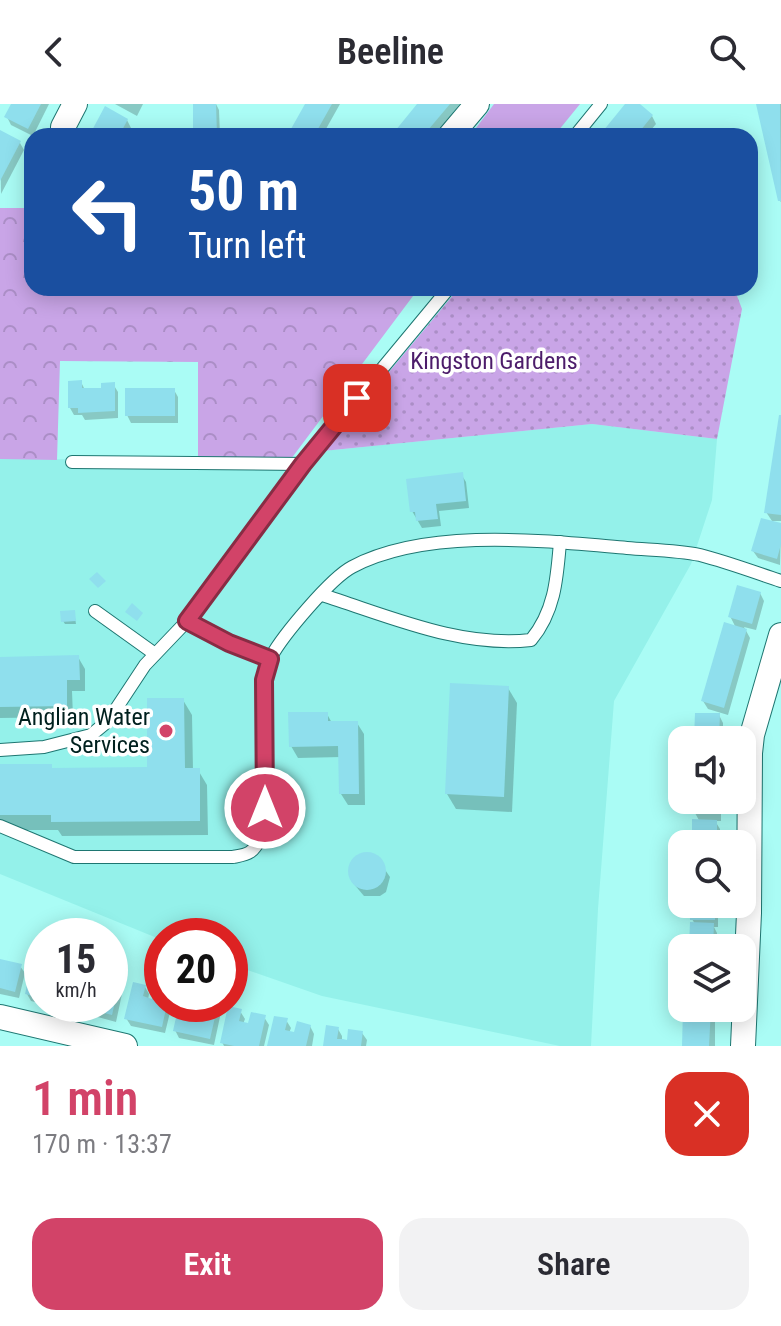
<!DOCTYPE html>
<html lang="en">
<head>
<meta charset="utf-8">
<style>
	body { margin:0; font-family:"Roboto Condensed",sans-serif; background:#f2f2f3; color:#2b2b33; height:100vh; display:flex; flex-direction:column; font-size:30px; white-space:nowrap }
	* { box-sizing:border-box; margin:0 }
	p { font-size:26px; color:#7c7c81 }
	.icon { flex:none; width:44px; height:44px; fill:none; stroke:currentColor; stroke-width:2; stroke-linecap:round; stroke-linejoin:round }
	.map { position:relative; height:942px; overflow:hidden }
	.sheet { display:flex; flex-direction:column; background:#fff; flex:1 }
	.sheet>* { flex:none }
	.banner { position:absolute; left:24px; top:24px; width:734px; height:168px; border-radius:24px; box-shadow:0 4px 20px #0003; background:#1a4fa0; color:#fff; overflow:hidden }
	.fabs { position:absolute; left:668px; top:622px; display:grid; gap:16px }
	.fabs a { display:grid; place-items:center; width:88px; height:88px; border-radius:16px; background:#fff; box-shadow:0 4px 20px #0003; font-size:40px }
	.speed { position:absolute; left:24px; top:814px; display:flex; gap:16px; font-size:40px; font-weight:700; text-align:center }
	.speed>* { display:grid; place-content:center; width:104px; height:104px; border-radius:50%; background:#fff; box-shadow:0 4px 20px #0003; line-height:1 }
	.speed small { font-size:20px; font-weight:400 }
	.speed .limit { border:12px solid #d22; background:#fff; color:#111 }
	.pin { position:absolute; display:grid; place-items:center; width:68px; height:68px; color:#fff; margin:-34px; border-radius:16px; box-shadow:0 4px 12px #0006 }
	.me { position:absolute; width:88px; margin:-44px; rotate:0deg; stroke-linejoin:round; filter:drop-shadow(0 0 6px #0008) }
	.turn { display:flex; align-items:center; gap:28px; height:168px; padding:0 32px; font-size:36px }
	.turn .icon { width:104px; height:104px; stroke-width:2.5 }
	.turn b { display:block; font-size:56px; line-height:68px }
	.round { display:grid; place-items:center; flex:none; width:84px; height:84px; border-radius:24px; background:#f2f2f3 }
	.summary { display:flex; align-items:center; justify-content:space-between; height:136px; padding:0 32px }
	h1 { font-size:48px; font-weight:600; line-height:60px; color:#d24368 }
	.primary-button { display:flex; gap:16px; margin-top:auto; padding:16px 32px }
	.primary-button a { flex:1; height:92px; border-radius:24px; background:#d24368; color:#fff; font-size:32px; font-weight:600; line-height:92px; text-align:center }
	.primary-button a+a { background:#f2f2f3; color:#2b2b33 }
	header { display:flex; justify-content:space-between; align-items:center; height:104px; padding:0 32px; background:#fff; font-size:36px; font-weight:600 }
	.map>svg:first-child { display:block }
	.built { fill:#94f1ea }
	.green { fill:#c9a5e7 }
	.forest { fill:url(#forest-crowns) }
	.park { fill:url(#park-dots) }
	.shadow { fill:#0003 }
	.building { fill:#8fdfed }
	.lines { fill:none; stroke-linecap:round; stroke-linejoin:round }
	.lane-casing { stroke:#1e7671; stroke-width:14 }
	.street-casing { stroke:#1e7671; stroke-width:26 }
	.lane { stroke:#fff; stroke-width:12 }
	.street { stroke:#fff; stroke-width:24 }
	.route-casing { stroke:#882c44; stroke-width:20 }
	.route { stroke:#d24368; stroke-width:14 }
	.poi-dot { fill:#d24368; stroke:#fff; stroke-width:3 }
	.labels { text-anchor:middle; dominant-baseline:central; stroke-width:7; stroke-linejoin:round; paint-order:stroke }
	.park-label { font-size:24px; fill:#4c1c6a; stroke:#fff }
	.poi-label { font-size:24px; fill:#00201e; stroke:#fff; text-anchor:end }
</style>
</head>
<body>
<header><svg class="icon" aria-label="back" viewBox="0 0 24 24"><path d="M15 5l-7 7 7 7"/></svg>Beeline<svg class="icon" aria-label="search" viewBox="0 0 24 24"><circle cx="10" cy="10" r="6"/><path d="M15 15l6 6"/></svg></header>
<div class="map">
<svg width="781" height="942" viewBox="0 0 781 942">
	<defs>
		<pattern id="forest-crowns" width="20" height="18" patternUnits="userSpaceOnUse" patternTransform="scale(2)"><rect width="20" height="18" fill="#c9a5e7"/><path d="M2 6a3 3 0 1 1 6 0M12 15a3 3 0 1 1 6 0" fill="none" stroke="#ab8ec6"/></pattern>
		<pattern id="park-dots" width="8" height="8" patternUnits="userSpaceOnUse" patternTransform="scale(2)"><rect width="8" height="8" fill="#c9a5e7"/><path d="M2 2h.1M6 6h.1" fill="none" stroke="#ab8ec6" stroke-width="1.8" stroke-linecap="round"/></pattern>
	</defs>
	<rect width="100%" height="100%" fill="#aafcf5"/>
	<path class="built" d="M592,320l125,15 -5,61 -21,64 -77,137 -16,208 -7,137h-31l-238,-50 -92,-32v-28h-68v4l-162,-66v-415l273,1 50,-9z"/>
	<path class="green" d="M494,0h86l-26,32h-84z"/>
	<path class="forest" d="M0,104h32v80h387l-128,171h-93v-97l-138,-1 -3,99 -57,-1z"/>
	<path class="park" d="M459,184h275l8,21 -25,130 -125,-15 -269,27z"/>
	<g class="shadow">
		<path d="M13,0h36l-16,32 -22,-11 -4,-8z"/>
		<path d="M115,0h28l-6,12z"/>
		<path d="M195,0h21l3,6 1,26h-25z"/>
		<path d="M307,0h33l-18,32h-33z"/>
		<path d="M420,0h40l-26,32h-41z"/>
		<path d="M628,0h9l15,12 4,8 -10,12h-44z"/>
		<path d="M758,0h23v98l-1,-1z"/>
		<path d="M127,16l4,8 -4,8h-36z"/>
		<path d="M0,30l20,9 4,7 -23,44z"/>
		<path d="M81,278l4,8h18l10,-6 5,8v26l-33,2 -3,-5h-8l-4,-7z"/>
		<path d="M174,286l4,7v26h-47l-4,-8z"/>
		<path d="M781,314v103h-9l-6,-9z"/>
		<path d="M461,370l5,8 3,26 -30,3 2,15 -19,2 -10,-17z"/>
		<path d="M781,421l-1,40 -22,-7 -5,-7z"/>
		<path d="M760,489l4,8 -8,29 -12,-3 6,11 -22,77 -20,-6 -5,-8 33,-73 -6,-12z"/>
		<path d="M74,508l2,12h-11l-2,-3z"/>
		<path d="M78,553l7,12v22h-13l1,26 -73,1v-59z"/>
		<path d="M508,584l9,15 -5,109 -56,-3 -9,-15z"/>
		<path d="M183,596l9,15 1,55h5l9,15 1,50 -146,1 -4,-6h-58v-64l53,4 96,-1z"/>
		<path d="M327,610l5,9h25l7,11 1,71h-17l-7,-11v-37l-43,1 -7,-12z"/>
		<path d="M719,611l4,8v17h-27z"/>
		<path d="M695,696h26v21h-6l5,8v15h-26l6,-22 -5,-9z"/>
		<path d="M367,749l8,2 15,22 -4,15 -6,4h-16l-11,-13 -3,-16 10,-12z"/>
		<path d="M692,800h26v23h-4l3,6v15h-26l4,-24 -3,-5z"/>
		<path d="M0,857l20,5 5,7 -6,25 -19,-4z"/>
		<path d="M42,858v42l-11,-3 -4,-7z"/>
		<path d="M110,881l7,1 5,8 -6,28 -33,-9 -4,-9h31z"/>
		<path d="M145,883l4,7 -1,6 6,1 8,-10v13h10l-7,29 -34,-7 -5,-8z"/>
		<path d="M44,900h26l-1,6z"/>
		<path d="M181,900h15v8l7,1 2,-9 12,1 4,7 -7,33 -35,-7 -4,-8z"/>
		<path d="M686,904h29v38h-31z"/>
		<path d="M240,907l5,8 -2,5 7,1 14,-8 5,8 -5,21h-40l-2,-4z"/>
		<path d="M286,916l5,8 -2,5 6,2 15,-9 4,8 -2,12h-43z"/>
		<path d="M338,925l4,7v5l7,1 13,-9 5,7 -1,6h-41z"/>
	</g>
	<g class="building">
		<path d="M11,0h30l-13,25 -24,-12z"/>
		<path d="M193,0h23l1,32h-24z"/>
		<path d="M305,0h27l-18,32h-27z"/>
		<path d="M417,0h33l-27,32h-32z"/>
		<path d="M625,0h15l13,11 -17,21h-37z"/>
		<path d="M756,0h24l1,97h-3z"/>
		<path d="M105,2l23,13 -9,17h-30z"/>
		<path d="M0,26l21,11 -21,40z"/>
		<path d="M82,276v8h19v-5l14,-1v29l-37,2v-5h-10v-27z"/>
		<rect x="125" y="284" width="50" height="28"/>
		<path d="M779,311h2v100l-17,-2z"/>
		<path d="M463,368l3,29 -30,3 2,15 -22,2 -1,-9h-5l-4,-33z"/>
		<path d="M761,414l20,5v21l-4,15 -26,-8z"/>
		<path d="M97,468l9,9 -8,7 -9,-9z"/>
		<path d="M737,481l24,7 -9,32 -24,-7z"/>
		<path d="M132,499l11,10 -6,8 -12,-9z"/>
		<path d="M75,506l1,11 -15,1 -1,-11z"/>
		<path d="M724,518l23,7 -23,79 -23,-7z"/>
		<path d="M79,551l1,25h-13v26l-67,1v-50z"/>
		<path d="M450,579l59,3 -5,111 -59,-3z"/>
		<path d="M147,594h37l1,70h15v53l-149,1v-7h-51v-51h52v4l95,-1z"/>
		<path d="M288,608h40v9h30l1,73h-20l-1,-48 -49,1z"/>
		<path d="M695,609h25l-1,27h-25z"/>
		<path d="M693,696h25l-1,14 -24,-1z"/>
		<path d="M692,715l25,1v24h-25z"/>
		<circle cx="367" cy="767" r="19"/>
		<rect x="690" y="800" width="25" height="16"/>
		<path d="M690,818l24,1 -1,25h-24z"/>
		<path d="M33,854l9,2v38l-17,-4z"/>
		<path d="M0,855l22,5 -7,28 -15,-4z"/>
		<path d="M133,878l13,3 -3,11 9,3 3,-11 7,1v15h5l-5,23 -38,-8z"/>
		<path d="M110,879l9,2 -7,30 -39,-10 37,-1z"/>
		<path d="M179,900h14l-1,4 9,2 2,-6h15l-8,35 -37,-8z"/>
		<path d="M228,902l14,3 -3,12 9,2 3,-11 15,3 -7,31h-25l-14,-3z"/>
		<path d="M683,904h28l-2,38h-27z"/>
		<path d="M274,912l14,2 -3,12 9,2 3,-11 14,4 -5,21h-39z"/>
		<path d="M326,921l13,2 -2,12h6l4,1 1,-11 15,2 -2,15h-38z"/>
	</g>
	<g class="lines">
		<defs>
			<g id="lane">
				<path d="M575,32l26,-32"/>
				<path d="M72,358l231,2 146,-176"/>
				<path d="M322,491c67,21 138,53 209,45 24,-29 26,-62 29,-98"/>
				<path d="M95,507l60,43"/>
				<path d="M187,517l116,-157"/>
				<path d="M0,646l44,-3 47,-12 17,-14 37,-56 42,-44 42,22 41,16"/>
				<path d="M0,722l74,31h159c5,-1 13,-2 17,-5 34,-23 -1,-155 21,-195 12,-22 60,-79 81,-90 76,-40 192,-26 275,-19 24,2 50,2 73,7 27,7 54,17 81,26"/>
			</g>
			<g id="street">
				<path d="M63,23l12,-23"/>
				<path d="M450,32l27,-32"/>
				<path d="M0,913l125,29"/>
				<path d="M743,942l6,-133 1,-160 2,-18 29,-100"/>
			</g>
		</defs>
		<use href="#lane" class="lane-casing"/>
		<use href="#street" class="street-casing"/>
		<use href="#lane" class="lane"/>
		<use href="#street" class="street"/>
	</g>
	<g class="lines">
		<defs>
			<path id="route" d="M265,704l-1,-128 6,-21 -41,-16 -42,-22 116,-157 54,-66"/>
		</defs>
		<use href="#route" class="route-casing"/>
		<use href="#route" class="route"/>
	</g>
	<circle class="poi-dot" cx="166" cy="627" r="8"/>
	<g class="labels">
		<g class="park-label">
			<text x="494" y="257">Kingston Gardens</text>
		</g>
		<g class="poi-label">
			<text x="150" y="613">Anglian Water<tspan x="150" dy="28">Services</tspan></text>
		</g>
	</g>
</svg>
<div class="fabs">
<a><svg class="icon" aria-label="sound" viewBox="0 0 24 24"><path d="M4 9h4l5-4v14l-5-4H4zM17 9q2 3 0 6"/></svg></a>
<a><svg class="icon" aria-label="search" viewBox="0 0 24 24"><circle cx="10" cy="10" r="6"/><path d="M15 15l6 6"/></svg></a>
<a><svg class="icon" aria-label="layers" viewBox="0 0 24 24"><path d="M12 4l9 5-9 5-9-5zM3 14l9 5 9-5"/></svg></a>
</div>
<div class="speed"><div>15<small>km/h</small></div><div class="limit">20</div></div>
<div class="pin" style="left:357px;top:294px;background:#d93025"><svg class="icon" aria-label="arrive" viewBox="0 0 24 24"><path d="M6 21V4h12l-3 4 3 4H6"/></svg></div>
<svg class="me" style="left:265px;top:704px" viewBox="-20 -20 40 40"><circle r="17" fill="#d24368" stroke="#fff" stroke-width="3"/><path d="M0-11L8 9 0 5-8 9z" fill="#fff"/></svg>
<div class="banner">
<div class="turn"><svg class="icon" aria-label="left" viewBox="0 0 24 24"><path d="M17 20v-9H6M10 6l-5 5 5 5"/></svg><div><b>50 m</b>Turn left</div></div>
</div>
</div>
<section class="sheet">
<div class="summary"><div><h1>1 min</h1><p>170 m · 13:37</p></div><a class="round" style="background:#d93025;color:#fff"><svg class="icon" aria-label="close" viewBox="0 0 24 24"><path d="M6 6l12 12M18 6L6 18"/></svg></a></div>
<div class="primary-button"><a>Exit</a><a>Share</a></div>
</section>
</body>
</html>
